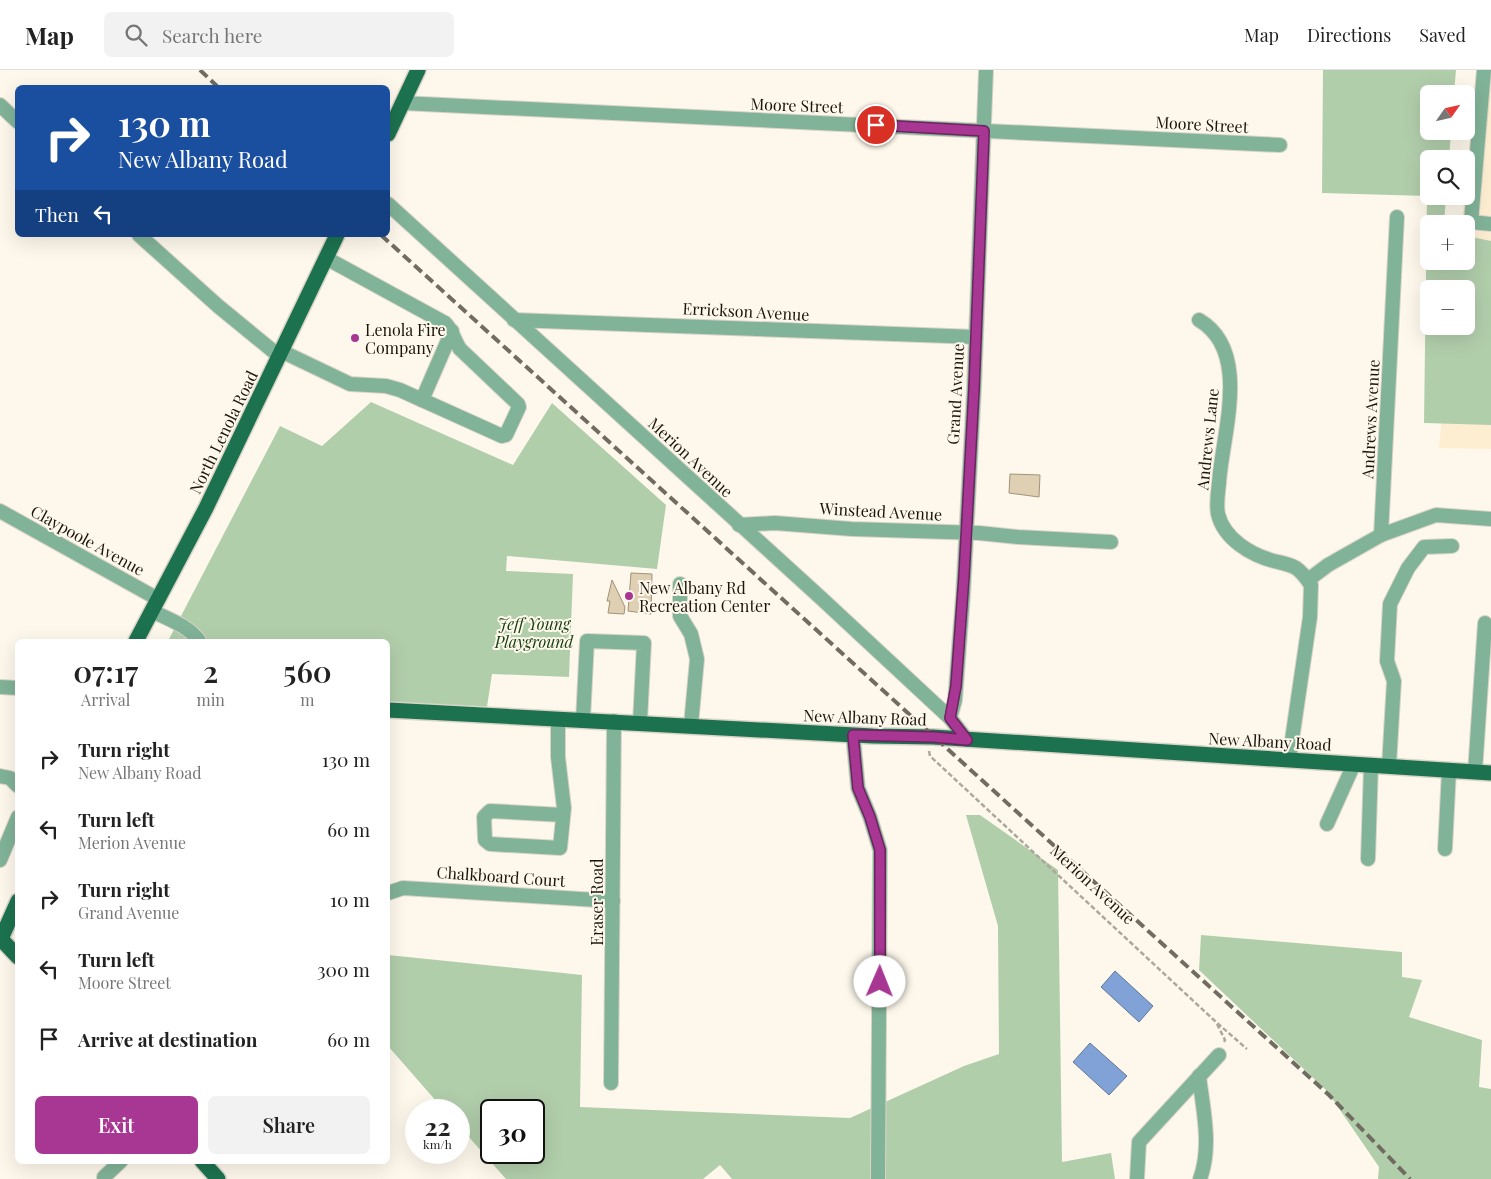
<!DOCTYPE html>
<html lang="en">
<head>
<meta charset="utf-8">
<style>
	body { margin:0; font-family:"Playfair Display",serif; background:#f2f2f2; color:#222; height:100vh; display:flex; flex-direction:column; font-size:19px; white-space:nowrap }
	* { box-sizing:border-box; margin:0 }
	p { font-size:16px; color:#767676 }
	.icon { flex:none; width:28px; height:28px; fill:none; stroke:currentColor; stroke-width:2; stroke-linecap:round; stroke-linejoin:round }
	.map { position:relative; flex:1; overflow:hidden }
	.sheet { position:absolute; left:15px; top:569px; width:375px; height:525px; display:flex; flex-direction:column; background:#fff; border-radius:8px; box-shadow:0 5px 20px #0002 }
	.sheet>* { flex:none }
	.top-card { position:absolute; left:15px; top:15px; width:375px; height:152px; border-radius:8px; box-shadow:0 5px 20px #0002; background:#1a4fa0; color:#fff; overflow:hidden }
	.needle { width:32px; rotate:56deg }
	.buttons { position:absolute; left:1420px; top:15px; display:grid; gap:10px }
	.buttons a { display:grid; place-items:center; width:55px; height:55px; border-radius:8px; background:#fff; box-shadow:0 5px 20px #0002; font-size:25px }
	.speed { position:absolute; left:405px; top:1029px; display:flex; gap:10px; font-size:25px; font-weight:700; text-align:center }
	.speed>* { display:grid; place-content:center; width:65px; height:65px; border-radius:50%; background:#fff; box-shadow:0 5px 20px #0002; line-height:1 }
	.speed small { font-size:12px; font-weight:400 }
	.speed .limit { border:2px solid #111; border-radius:8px; background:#fff; color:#111 }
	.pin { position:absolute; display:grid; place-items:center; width:42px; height:42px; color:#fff; margin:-21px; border:2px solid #fff; border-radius:50%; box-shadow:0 1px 5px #0007 }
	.me { position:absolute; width:55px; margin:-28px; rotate:1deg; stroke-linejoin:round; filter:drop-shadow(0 0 4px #0008) }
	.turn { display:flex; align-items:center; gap:18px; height:105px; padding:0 20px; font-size:22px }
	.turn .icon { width:65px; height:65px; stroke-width:2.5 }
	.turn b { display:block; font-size:35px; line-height:42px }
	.then { display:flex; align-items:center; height:48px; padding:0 20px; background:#0003; gap:10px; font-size:19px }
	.eta { display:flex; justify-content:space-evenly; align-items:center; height:85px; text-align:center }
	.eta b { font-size:30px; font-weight:600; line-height:35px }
	.cta { display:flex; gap:10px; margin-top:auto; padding:10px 20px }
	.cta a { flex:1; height:58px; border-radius:8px; background:#a83794; color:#fff; font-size:20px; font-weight:600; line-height:58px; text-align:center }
	.cta a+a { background:#f2f2f2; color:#222 }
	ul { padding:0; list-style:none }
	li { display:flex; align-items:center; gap:15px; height:70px; padding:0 20px }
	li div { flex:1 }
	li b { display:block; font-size:19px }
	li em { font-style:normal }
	header { display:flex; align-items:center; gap:30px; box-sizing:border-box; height:70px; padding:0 25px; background:#fff; border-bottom:1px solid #e0e0e0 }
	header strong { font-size:24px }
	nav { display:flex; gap:28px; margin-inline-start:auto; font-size:18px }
	.search { width:350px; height:45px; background:#f2f2f2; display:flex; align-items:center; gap:12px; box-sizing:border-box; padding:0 18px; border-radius:8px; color:#767676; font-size:19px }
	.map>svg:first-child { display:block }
	.built { fill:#feeed1 }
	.green { fill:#b1ceab; fill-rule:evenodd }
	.water { fill:#80a2d6; stroke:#617899 }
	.building { fill:#dfd0b3; stroke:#a19277 }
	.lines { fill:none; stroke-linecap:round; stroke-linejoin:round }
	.minor-casing { stroke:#dad4c8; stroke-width:16 }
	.major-casing { stroke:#dad4c8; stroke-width:18 }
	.path { stroke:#ada79c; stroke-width:2.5; stroke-dasharray:5 2.5; stroke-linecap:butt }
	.minor { stroke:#81b398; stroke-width:14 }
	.major { stroke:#1c724f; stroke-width:15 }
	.rail { stroke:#716c61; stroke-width:4; stroke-dasharray:10 5; stroke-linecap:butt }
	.route-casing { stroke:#6d2460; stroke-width:12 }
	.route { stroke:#a83794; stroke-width:9 }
	.poi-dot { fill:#a83794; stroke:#fef8ec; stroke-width:2 }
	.labels { text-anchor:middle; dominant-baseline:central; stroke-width:4; stroke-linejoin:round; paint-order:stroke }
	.street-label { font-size:16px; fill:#1a150b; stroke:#fef8ec }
	.poi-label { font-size:16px; fill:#1a150b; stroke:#fef8ec; text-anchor:start }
	.park-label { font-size:16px; font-style:italic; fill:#17410d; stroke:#fef8ec }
</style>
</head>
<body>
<header>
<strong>Map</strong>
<div class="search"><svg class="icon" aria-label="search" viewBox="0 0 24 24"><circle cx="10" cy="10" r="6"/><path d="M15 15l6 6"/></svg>Search here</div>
<nav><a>Map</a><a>Directions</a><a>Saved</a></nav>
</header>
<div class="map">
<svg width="1491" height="1109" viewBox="0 0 1491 1109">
	<rect width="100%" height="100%" fill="#fef8ec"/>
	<path class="built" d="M1477,0h14v379l-52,-1 12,-122h15v-102h-5l3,-28h2v-21z"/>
	<g class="green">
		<path d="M1323,0h133l-2,24h-25v37h22l-2,28h-20v37h17l-2,28h-15v37h37v-25l25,5v184l-67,-2 3,-227 -105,-3zM1429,219h37v37h-37z"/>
		<path d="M371,332l142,63 39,-62 114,102 -9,64 -150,-13 -1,15 67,3 -4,103 -77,-3 -6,39 -98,-5v-67h-220l112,-215 42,20z"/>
		<path d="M966,745h14l78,55 4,292 49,-9 4,26h-383l-12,-14 -17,14h-197l-47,-53v-16h-15l-56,-64v-91l194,20 -2,132 270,11 114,-52 35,-12 -1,-128zM491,1040h43v42h-43z"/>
		<path d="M1201,865l201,17v25l20,3 -13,37 73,23 -3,47 12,2v90h-113l1,-12 -52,-76 -128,-121z"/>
	</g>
	<g class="water">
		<path d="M1115,901l38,35 -14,16 -38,-35z"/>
		<path d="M1090,973l37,33 -18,19 -36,-33z"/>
	</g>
	<g class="building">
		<path d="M1010,404l30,1 -1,22 -30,-4z"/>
		<path d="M631,503l21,1 -1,40 -23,-3z"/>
		<path d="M612,510l13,27 -1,7 -16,-1 2,-12h-3z"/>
	</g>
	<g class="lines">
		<defs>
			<g id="minor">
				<path d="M1484,0l-13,152 20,2"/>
				<path d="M402,33l878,42"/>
				<path d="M0,35l18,17"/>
				<path d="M388,134l433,394 129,120 17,22"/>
				<path d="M139,165l79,71 61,50"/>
				<path d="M514,250l462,17"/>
				<path d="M1199,250c53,31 23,115 20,163 -1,10 -3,21 -1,31 6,25 33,41 56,47 8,2 15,3 22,7 6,4 11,11 15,17l-1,32 -21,143"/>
				<path d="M281,281l69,33 36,2 14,4 102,46 4,-1 13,-28 -1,-3 -58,-55c-6,-9 -7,-18 -15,-26l-119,-65"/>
				<path d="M422,330l30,-69"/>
				<path d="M0,441l158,88"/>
				<path d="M739,455l36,-2 77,6 127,4 39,4 93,5"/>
				<path d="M1381,465l55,-20 55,4"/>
				<path d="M1308,510l20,-15 53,-30 16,-318"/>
				<path d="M680,514v32l11,18 6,25 -6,66"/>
				<path d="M152,541c16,8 37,15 47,30"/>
				<path d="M0,617l18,1"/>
				<path d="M950,648l5,-18 8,-105 11,-206 12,-319"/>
				<path d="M558,650v37l6,51 -4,40 -70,-4 -5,-4 -1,-23 6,-6 73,4"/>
				<path d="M583,650l4,-79 57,2 -4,79"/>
				<path d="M853,665l5,53 12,29 10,33 -2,329"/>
				<path d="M1389,696l5,-85 -7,-20 3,-57 18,-36 16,-21 28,-1"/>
				<path d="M1475,702l10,-149"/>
				<path d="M0,706l10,2 8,8"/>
				<path d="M1327,754l27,-60"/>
				<path d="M1445,779l4,-79"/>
				<path d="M1368,789l3,-94"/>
				<path d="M0,790l18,-43"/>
				<path d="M388,823l15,-5 210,13"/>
				<path d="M1199,1006c4,33 13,71 1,103"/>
				<path d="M611,1013l3,-362"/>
				<path d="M104,1107l17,-16"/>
				<path d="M1137,1109l2,-37 80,-87"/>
			</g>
			<g id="major">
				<path d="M388,64l30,-64"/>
				<path d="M136,571l70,-133 131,-273"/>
				<path d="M388,640l485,26 60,1 558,36"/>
				<path d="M0,868l18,19"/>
				<path d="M1,869l17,-38"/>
				<path d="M202,1091l16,18"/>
			</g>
		</defs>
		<use href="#minor" class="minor-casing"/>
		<use href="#major" class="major-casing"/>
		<g class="path">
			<path d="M929,681l1,5 286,266 31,27"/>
			<path d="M1217,954l8,16 -2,4"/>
		</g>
		<use href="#minor" class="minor"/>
		<use href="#major" class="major"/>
		<g class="rail">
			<path d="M200,0l19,18"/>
			<path d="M381,165l948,860 81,84"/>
		</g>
	</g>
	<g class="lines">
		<defs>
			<path id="route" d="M876,55l108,6 -10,258 -10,187 -8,110 -6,32 17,22 -34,-3 -80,-2 5,53 12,29 10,33v132"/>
		</defs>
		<use href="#route" class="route-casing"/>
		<use href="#route" class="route"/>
	</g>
	<g class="poi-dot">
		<circle cx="355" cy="268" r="5"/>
		<circle cx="629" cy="526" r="5"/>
	</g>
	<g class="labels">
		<g class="street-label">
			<text transform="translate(797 35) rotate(2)">Moore Street</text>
			<text transform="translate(1202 54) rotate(3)">Moore Street</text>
			<text transform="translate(746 241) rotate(3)">Errickson Avenue</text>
			<text transform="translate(955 324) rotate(-87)">Grand Avenue</text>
			<text transform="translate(1370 349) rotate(-87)">Andrews Avenue</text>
			<text transform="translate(223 362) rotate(-64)">North Lenola Road</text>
			<text transform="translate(1207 369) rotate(-84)">Andrews Lane</text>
			<text transform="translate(691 387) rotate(43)">Merion Avenue</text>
			<text transform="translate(881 441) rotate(3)">Winstead Avenue</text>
			<text transform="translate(88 470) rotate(29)">Claypoole Avenue</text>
			<text transform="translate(865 647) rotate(2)">New Albany Road</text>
			<text transform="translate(1270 671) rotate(3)">New Albany Road</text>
			<text transform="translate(501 806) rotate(4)">Chalkboard Court</text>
			<text transform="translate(1093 814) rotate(43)">Merion Avenue</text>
			<text transform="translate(596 832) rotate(-90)">Eraser Road</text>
		</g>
		<g class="poi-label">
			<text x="365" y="259">Lenola Fire<tspan x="365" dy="18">Company</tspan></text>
			<text x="639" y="517">New Albany Rd<tspan x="639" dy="18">Recreation Center</tspan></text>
		</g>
		<g class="park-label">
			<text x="534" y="553">Jeff Young<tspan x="534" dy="18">Playground</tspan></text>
		</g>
	</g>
</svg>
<div class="buttons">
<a><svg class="needle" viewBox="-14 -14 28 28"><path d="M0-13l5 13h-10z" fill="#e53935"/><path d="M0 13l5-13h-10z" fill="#767676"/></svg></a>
<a><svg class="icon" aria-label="search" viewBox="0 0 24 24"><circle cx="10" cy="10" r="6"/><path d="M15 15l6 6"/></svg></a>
<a>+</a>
<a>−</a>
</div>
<div class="speed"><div>22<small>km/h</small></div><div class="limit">30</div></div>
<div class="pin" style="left:876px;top:55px;background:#d93025"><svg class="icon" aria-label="arrive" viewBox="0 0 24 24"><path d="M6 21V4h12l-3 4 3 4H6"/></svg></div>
<svg class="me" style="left:880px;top:912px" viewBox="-20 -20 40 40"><circle r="19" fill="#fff"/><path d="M0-13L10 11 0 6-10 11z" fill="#a83794"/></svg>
<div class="top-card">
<div class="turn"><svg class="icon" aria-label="right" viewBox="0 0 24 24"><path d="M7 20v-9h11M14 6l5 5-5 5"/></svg><div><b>130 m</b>New Albany Road</div></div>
<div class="then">Then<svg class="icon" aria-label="left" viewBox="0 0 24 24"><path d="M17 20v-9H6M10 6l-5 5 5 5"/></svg></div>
</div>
<section class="sheet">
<div class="eta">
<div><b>07:17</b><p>Arrival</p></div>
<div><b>2</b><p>min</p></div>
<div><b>560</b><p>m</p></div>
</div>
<ul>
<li><svg class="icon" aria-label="right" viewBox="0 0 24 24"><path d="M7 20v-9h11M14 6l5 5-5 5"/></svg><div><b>Turn right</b><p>New Albany Road</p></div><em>130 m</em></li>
<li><svg class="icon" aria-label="left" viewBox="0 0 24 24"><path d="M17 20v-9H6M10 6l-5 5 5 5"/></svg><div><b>Turn left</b><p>Merion Avenue</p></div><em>60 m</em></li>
<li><svg class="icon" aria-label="right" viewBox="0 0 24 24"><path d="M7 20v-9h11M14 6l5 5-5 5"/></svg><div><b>Turn right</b><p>Grand Avenue</p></div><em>10 m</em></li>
<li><svg class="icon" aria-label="left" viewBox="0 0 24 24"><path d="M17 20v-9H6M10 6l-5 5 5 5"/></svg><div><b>Turn left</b><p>Moore Street</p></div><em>300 m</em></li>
<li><svg class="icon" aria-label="arrive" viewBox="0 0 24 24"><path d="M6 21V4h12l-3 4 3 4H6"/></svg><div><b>Arrive at destination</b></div><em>60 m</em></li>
</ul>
<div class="cta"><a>Exit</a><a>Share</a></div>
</section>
</div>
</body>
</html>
